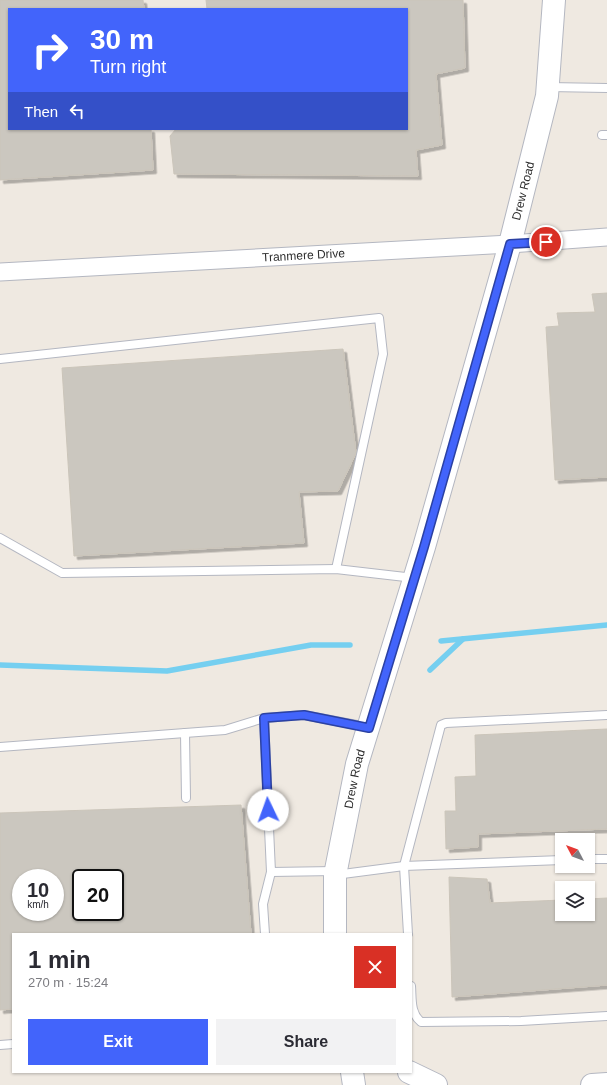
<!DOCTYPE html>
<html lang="en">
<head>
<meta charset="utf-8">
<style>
	body { margin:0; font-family:Arial,sans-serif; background:#f2f2f3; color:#2b2b33; height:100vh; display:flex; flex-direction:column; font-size:15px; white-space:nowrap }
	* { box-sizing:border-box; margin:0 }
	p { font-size:13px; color:#7c7c81 }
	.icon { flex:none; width:22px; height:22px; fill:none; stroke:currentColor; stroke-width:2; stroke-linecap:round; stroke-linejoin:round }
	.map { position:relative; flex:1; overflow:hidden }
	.details { position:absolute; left:12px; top:933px; width:400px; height:140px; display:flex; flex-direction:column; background:#fff; border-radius:0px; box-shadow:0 1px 3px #0004 }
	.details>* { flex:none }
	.banner { position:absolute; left:8px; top:8px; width:400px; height:122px; border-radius:0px; box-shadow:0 1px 3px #0004; background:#4264fb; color:#fff; overflow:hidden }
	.needle { width:26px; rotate:311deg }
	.buttons { position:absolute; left:555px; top:833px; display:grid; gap:8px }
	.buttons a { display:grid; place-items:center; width:40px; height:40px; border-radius:0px; background:#fff; box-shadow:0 1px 3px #0004; font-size:20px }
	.speed { position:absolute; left:12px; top:869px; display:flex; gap:8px; font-size:20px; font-weight:700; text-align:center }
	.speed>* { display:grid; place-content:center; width:52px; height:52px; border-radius:50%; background:#fff; box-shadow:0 1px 3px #0004; line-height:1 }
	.speed small { font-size:10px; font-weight:400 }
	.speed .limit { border:2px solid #111; border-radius:6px; background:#fff; color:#111 }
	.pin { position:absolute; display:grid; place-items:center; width:34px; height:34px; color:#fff; margin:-17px; border:2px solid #fff; border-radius:50%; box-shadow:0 1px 4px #0007 }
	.me { position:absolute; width:44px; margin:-22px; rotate:357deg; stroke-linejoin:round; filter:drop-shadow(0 0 3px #0008) }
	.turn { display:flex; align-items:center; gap:14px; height:84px; padding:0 16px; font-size:18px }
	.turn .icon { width:52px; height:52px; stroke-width:2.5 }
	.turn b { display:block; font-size:28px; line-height:34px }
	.then { display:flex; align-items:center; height:38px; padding:0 16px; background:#0003; gap:8px; font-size:15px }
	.round { display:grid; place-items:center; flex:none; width:42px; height:42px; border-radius:0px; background:#f2f2f3 }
	.summary { display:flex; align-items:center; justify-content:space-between; height:68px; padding:0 16px }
	h1 { font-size:24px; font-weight:600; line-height:30px }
	.cta { display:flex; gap:8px; margin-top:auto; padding:8px 16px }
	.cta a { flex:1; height:46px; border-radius:0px; background:#4264fb; color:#fff; font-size:16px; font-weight:600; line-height:46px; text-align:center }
	.cta a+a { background:#f2f2f3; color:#2b2b33 }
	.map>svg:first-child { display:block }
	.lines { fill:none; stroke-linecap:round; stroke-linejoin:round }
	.stream { stroke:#75cff0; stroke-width:5.5 }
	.building { fill:#cbc7bf; stroke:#cbc5ba; fill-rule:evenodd; filter:url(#shadow) }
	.lane-casing { stroke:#b4b7c1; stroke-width:10 }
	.street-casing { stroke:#b4b7c1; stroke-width:19 }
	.secondary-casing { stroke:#b4b7c1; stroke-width:24 }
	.lane { stroke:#fff; stroke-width:8 }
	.street { stroke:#fff; stroke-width:17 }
	.secondary { stroke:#fff; stroke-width:22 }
	.route-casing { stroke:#2b41a3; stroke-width:10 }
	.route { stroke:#4264fb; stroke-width:7 }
	.labels { text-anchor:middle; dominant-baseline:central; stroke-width:4; stroke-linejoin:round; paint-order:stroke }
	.street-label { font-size:12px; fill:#2e2e2e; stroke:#fff }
</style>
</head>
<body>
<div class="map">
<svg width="607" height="1085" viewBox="0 0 607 1085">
	<defs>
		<filter id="shadow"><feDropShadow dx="3.5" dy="3.5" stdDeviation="0" flood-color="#0004"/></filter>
	</defs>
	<rect width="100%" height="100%" fill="#efe9e1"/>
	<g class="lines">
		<g class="stream">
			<path d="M441,641l166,-16"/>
			<path d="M0,665l167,6 144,-26h39"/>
			<path d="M430,670l33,-31"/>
		</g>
	</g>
	<g class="building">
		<path d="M0,0h143l1,9h-135v120h142l2,41 -153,10z"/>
		<path d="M206,0h257l2,68 -29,6 6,71 -26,5 2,26 -244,-2 -4,-38 6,-7h231v-120h-200z"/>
		<path d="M607,293v184l-52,3 -9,-153 13,-1 -2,-13 38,-1 -3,-18z"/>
		<path d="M343,349l13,104 -18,38 -39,1 5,51 -230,13 -12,-188z"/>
		<path d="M607,729v100l-129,5v13l-32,2 -1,-38h11l-1,-34 21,-1 -1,-41z"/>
		<path d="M241,805l10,129h-238v75l-13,1v-197zM21,878h34v34h-34zM81,878h34v34h-34z"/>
		<path d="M449,877l38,2 3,24 72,-3v14h26v-15l19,-1v87l-155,12z"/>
	</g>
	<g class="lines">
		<defs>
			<g id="lane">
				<path d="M548,87l59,1"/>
				<path d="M602,135h5"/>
				<path d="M0,359l379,-41 4,36 -47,215"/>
				<path d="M0,538l62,35 274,-4 78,9"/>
				<path d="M0,747l185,-14"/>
				<path d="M186,798l-1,-65 40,-3 39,-12"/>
				<path d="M588,859h19"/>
				<path d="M335,871l-64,1 -7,-154 40,-3 63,12"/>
				<path d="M335,875l69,-9 158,-6"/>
				<path d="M265,934l-2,-30 8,-32"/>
				<path d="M408,934l-4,-68 37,-141 5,-2 161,-8"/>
				<path d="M411,986c1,13 -1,27 10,36l100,-1 86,-5"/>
				<path d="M0,1045l13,-1"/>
			</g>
			<g id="street">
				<path id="s1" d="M0,272l510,-28 97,-7"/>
			</g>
			<g id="secondary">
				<path id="s2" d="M335,934v-59l22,-111 67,-217 86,-303 37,-148 7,-96"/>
				<path d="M352,1072l2,13"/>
				<path d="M409,1072l27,13"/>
				<path d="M592,1085l15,-1"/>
			</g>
		</defs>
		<use href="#lane" class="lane-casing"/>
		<use href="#street" class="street-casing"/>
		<use href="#secondary" class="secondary-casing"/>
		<use href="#lane" class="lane"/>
		<use href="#street" class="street"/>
		<use href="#secondary" class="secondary"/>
	</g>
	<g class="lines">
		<defs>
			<path id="route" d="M268,810l-4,-92 40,-3 65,13 55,-181 86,-303 36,-2"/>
		</defs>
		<use href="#route" class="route-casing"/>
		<use href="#route" class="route"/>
	</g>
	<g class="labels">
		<g class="street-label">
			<text stroke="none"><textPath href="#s2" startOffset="769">Drew Road</textPath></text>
			<text stroke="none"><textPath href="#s1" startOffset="304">Tranmere Drive</textPath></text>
			<text stroke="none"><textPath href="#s2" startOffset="157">Drew Road</textPath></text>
		</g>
	</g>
</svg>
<div class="buttons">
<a><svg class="needle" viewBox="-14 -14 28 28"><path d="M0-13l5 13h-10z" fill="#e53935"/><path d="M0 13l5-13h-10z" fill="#7c7c81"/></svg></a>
<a><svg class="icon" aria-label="layers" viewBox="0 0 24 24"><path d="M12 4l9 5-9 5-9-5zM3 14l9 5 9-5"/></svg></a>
</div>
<div class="speed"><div>10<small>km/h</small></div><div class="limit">20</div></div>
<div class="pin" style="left:546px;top:242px;background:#d93025"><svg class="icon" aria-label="arrive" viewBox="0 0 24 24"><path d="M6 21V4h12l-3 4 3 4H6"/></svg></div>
<svg class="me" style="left:268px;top:810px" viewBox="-20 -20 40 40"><circle r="19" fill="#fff"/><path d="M0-13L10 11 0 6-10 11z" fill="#4264fb"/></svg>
<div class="banner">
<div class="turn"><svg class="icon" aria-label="right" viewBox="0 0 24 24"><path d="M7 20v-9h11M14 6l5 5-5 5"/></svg><div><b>30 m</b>Turn right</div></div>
<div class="then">Then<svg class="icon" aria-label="left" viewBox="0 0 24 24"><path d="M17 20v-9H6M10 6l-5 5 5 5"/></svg></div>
</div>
<section class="details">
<div class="summary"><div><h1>1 min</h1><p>270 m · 15:24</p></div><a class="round" style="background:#d93025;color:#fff"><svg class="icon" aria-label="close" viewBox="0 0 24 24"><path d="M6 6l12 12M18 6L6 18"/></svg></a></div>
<div class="cta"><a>Exit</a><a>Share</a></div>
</section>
</div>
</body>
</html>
